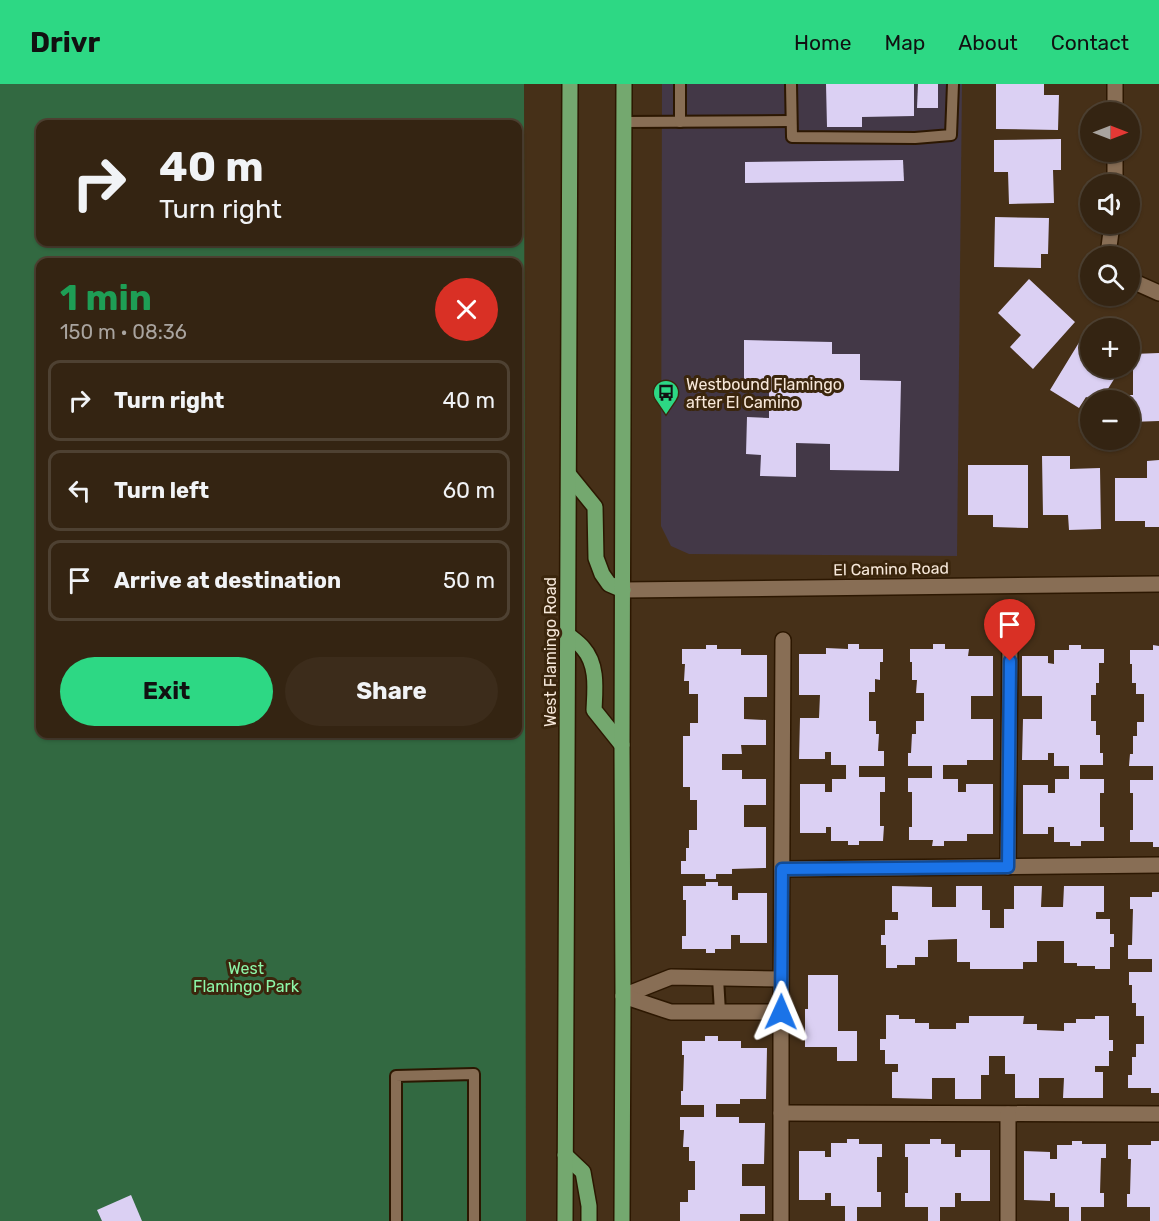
<!DOCTYPE html>
<html lang="en">
<head>
<meta charset="utf-8">
<style>
	body { margin:0; font-family:Rubik,sans-serif; background:#3c2c1b; color:#f1f3f6; height:100vh; display:flex; flex-direction:column; font-size:22px; white-space:nowrap }
	* { box-sizing:border-box; margin:0 }
	p { font-size:20px; color:#a9a49f }
	.icon { flex:none; width:33px; height:33px; fill:none; stroke:currentColor; stroke-width:2; stroke-linecap:round; stroke-linejoin:round }
	.map { position:relative; flex:1; overflow:hidden }
	.side { position:absolute; left:36px; top:174px; width:486px; height:480px; display:flex; flex-direction:column; background:#342412; border-radius:12px; box-shadow:0 2px 4px #0004,0 0 0 2px #4e4132 }
	.side>* { flex:none }
	.top-card { position:absolute; left:36px; top:36px; width:486px; height:126px; border-radius:12px; box-shadow:0 2px 4px #0004,0 0 0 2px #4e4132; background:#342412; color:#f1f3f6; overflow:hidden }
	.needle { width:39px; rotate:90deg }
	.fabs { position:absolute; left:1080px; top:18px; display:grid; gap:12px }
	.fabs a { display:grid; place-items:center; width:60px; height:60px; border-radius:50%; background:#342412; box-shadow:0 2px 4px #0004,0 0 0 2px #4e4132; font-size:30px }
	.pin { position:absolute; display:grid; place-items:center; width:51px; height:51px; color:#fff; margin:-62px -26px; border-radius:50% 50% 50% 0; rotate:-45deg; box-shadow:0 0 6px #0007 }
	.pin .icon { rotate:45deg }
	.me { position:absolute; width:66px; margin:-33px; rotate:1deg; stroke-linejoin:round; filter:drop-shadow(0 0 4px #0008) }
	.turn { display:flex; align-items:center; gap:21px; height:126px; padding:0 24px; font-size:27px }
	.turn .icon { width:78px; height:78px; stroke-width:2.5 }
	.turn b { display:block; font-size:42px; line-height:51px }
	.round { display:grid; place-items:center; flex:none; width:63px; height:63px; border-radius:32px; background:#3c2c1b }
	.head { display:flex; align-items:center; justify-content:space-between; height:102px; padding:0 24px }
	h1 { font-size:36px; font-weight:700; line-height:45px; color:#1e9e55 }
	.cta { display:flex; gap:12px; margin-top:auto; padding:12px 24px }
	.cta a { flex:1; height:69px; border-radius:36px; background:#2dd884; color:#111; font-size:24px; font-weight:700; line-height:69px; text-align:center }
	.cta a+a { background:#3c2c1b; color:#f1f3f6 }
	ul { padding:0; list-style:none }
	li { display:flex; align-items:center; gap:18px; height:81px; margin:0 12px 9px; padding:0 12px; border:3px solid #4e4132; border-radius:12px }
	li div { flex:1 }
	li b { display:block; font-size:22px }
	li em { font-style:normal }
	header { display:flex; align-items:center; gap:36px; box-sizing:border-box; height:84px; padding:0 30px; background:#2dd884; color:#111 }
	header strong { font-size:28px }
	nav { display:flex; gap:33px; margin-inline-start:auto; font-size:21px }
	.map>svg:first-child { display:block }
	.commercial { fill:#433847 }
	.green { fill:#326941; fill-rule:evenodd }
	.building { fill:#dbd0f3 }
	.lines { fill:none; stroke-linecap:round; stroke-linejoin:round }
	.service-casing { stroke:#2c1701; stroke-width:14 }
	.minor-casing { stroke:#2c1701; stroke-width:18 }
	.primary-casing { stroke:#2c1701; stroke-width:18 }
	.service { stroke:#886e55; stroke-width:10 }
	.minor { stroke:#886e55; stroke-width:15 }
	.primary { stroke:#74a86f; stroke-width:15 }
	.route-casing { stroke:#114b97; stroke-width:15 }
	.route { stroke:#1a73e8; stroke-width:10 }
	.labels { text-anchor:middle; dominant-baseline:central; stroke-width:6; stroke-linejoin:round; paint-order:stroke }
	.poi-label { font-size:16px; fill:#f7e8da; stroke:#3b260d; text-anchor:start }
	.street-label { font-size:16px; fill:#f7e8da; stroke:#3b260d }
	.park-label { font-size:16px; fill:#8df6a8; stroke:#3b260d }
</style>
</head>
<body>
<header>
<strong>Drivr</strong>
<nav><a>Home</a><a>Map</a><a>About</a><a>Contact</a></nav>
</header>
<div class="map">
<svg width="1159" height="1137" viewBox="0 0 1159 1137">
	<rect width="100%" height="100%" fill="#463018"/>
	<path class="commercial" d="M662,0h300l-5,472 -268,-2 -18,-8 -10,-20z"/>
	<path class="green" d="M0,0h524l2,1137h-526zM40,40h478v118h-478zM40,178h478v472h-478z"/>
	<g class="building">
		<path d="M826,0h88v32l-52,1v10h-35z"/>
		<path d="M918,0h20v24h-21z"/>
		<path d="M996,0h48v11h15l-1,35 -62,-1z"/>
		<path d="M1061,55v31h-8l1,33 -45,1 -1,-32h-14v-32z"/>
		<path d="M903,76l1,21 -159,2v-21z"/>
		<path d="M995,133l54,1 -1,36h-7v14l-47,-1z"/>
		<path d="M1029,195l46,43 -42,47 -23,-22 11,-12 -23,-22z"/>
		<path d="M1086,247l4,3v34h31l-20,32h-8l-7,-3 -7,11 -29,-18z"/>
		<path d="M744,256l88,2v12h28v26l41,1 -2,90 -69,-1v-26l-34,-1v34l-36,-1 1,-21 -15,-1 1,-37 22,1v-36h-25z"/>
		<path d="M1159,269v68l-29,1v-22h-8v-5h11v-41z"/>
		<path d="M1042,372h28v13l30,-1 1,61 -32,1 -1,-15h-25z"/>
		<path d="M1159,376v67h-14v-6h-30v-43h32v-17z"/>
		<path d="M968,381h60v63l-35,-1v-12h-25z"/>
		<path d="M848,560h11v5h24v13h-3v18l-5,-1v13h-6v29h7v13h3l-1,17h6v15h-25v11h26v15h-5v34h4l-1,15h-24v4h-11v-4h-17v-14h-5v6h-26v-49h25v8h7v-13h14v-14h-15v-13h-6v7h-26l1,-41h19l1,-23h-21v-41h27v-6l22,1z"/>
		<path d="M933,560h12v5h24l-1,7h25v40h-22v23h22v41h-26v5h-24v14h15v13h8v-8h27v50h-26v7h-23v5h-12l1,-6h-24v-13h3v-35h-4v-14h24v-12h-24v-13h3l1,-19h4v-13h8v-28h-8l1,-13h-5v-18h-2v-13h23z"/>
		<path d="M706,561h11v4h24v6h26v42h-23v22l22,1v25h-25l1,9h-20v16h20v9h24v26h-22v22h22v41l-34,1v5h-16v5h-11v-5h-24v-13h5v-13h3v-18h8v-30h-7v-13h-7v-51h7v-13h8v-29h-9v-13h-5l1,-17h-3v-15h24z"/>
		<path d="M1069,561h12v4h23v14h-5v20h-3v12h-5v26h5v14h4v18h3v12h-23v14h24v14h-4v34h4v14h-23v5h-11v-4h-16v-15h-6v7h-25v-49h25v8h7v-14h14v-13h-15v-13h-6v7h-26l1,-41h19v-23h-20v-40h26v7l6,1v-14h15z"/>
		<path d="M1153,561l6,1v201h-6v-5h-23v-12h3v-37h-3v-13h23v-14h-24l1,-12h3v-18h4v-14h7v-28h-8v-11h-4v-19h-2v-14h23z"/>
		<path d="M706,798h12v4h14v14h6v-7h29v50h-27v-8h-9v14h-16v4h-9v-4h-24v-13h4v-36h-3v-14h23z"/>
		<path d="M892,802l40,1v20h24v-21h26v24h8v18h14v-19h10v-23h28l-1,21h22l1,-21h40v26h-8v7h14v15h4v13h-4v22h-15v-3h-18v-3h-13v-22h-27v21h-14v7h-53v-7h-13v-23l-29,1v17h-13v8h-18v3h-11v-23h-5v-10h4v-15h13v-8h-6z"/>
		<path d="M1152,808h7v201h-8v-5h-23v-13h4v-18h4v-13h8v-28h-8v-13h-4v-18h-3v-13h23v-13h-24v-14h4l1,-36h-3v-12h22z"/>
		<path d="M808,891h30v56h19v30h-20v-14h-32v-38h3z"/>
		<path d="M886,931h13v4h16v4h14v6h27v-6h13v-7h55l-1,8h14v6l27,1v-8h12v-4h19v-3h14v24h4v11h-4v15h-14v6h8v26h-40l1,-20h-25v20h-24v-24h-10v-18h-16v19h-8v24h-26v-21h-23v21l-40,-1v-26h6v-8h-13v-14h-5v-11h6z"/>
		<path d="M705,952h13v5h23v7h26l-1,51h-26v5h-24v13h23v6h26l-1,41h-22v22h23v28h-25v7h-60v-19h8v-12h7v-29h-6v-14h-6l1,-17h-4v-13h24v-12h-23v-14h2l1,-36h-2v-14h23z"/>
		<path d="M847,1055h12v5h23v13h-5v35h4v15h-24v14h-12v-15h-14v-13h-6v7h-26v-49h26v6h6v-14h16z"/>
		<path d="M930,1055h11v5h14v13h6v-7h29v51h-29v-8h-6v14h-15v14h-12v-14h-23v-14h3v-36h-3v-13h25z"/>
		<path d="M1072,1057h10v3h24v14h-5l-1,35h4v14h-23v14h-12v-14h-14v-14h-5v8l-26,-1v-49l26,1v7h7v-14h15z"/>
		<path d="M1151,1057h8v80h-9v-14h-23v-13h3l1,-35h-3v-14h23z"/>
		<path d="M131,1111l11,26h-40l-5,-11z"/>
	</g>
	<g class="lines">
		<defs>
			<g id="service">
				<path d="M791,0l1,53 123,1 36,-3 2,-51"/>
				<path d="M624,38l167,-1"/>
				<path d="M680,38v-38"/>
				<path d="M718,894l2,34"/>
				<path d="M396,1137v-145l78,-2v147"/>
			</g>
			<g id="minor">
				<path d="M1115,28v-28"/>
				<path d="M1115,100v-32"/>
				<path d="M1112,140l-3,23 5,9"/>
				<path d="M1130,196l29,13"/>
				<path d="M623,506l536,-6"/>
				<path d="M1008,783l2,-229"/>
				<path d="M782,785l377,-4"/>
				<path d="M623,912l48,-19 110,2"/>
				<path d="M623,912l48,16h110"/>
				<path d="M781,1029l378,1"/>
				<path d="M781,1137v-209l2,-372"/>
				<path d="M1008,1137v-107"/>
			</g>
			<g id="primary">
				<path d="M569,391l26,32 1,51 6,16 7,10 14,6"/>
				<path d="M568,551c5,4 11,8 15,13 15,17 12,41 11,62l28,35"/>
				<path d="M565,1071l18,17 6,34v15"/>
				<path d="M565,1137l5,-1137"/>
				<path d="M622,1137l1,-225 -1,-251 2,-661"/>
			</g>
		</defs>
		<use href="#service" class="service-casing"/>
		<use href="#minor" class="minor-casing"/>
		<use href="#primary" class="primary-casing"/>
		<use href="#service" class="service"/>
		<use href="#minor" class="minor"/>
		<use href="#primary" class="primary"/>
	</g>
	<g class="lines">
		<defs>
			<path id="route" d="M781,928l1,-143 226,-2 2,-206"/>
		</defs>
		<use href="#route" class="route-casing"/>
		<use href="#route" class="route"/>
	</g>
	<defs>
		<symbol id="bus-pin" viewBox="-11 -11 22 30"><path d="M0 17L-7.5 6A9.5 9.5 0 1 1 7.5 6Z" fill="#2dd884" stroke="#3b260d"/><path d="M-5-6H5V4H4V6H2V4H-2V6H-4V4H-5ZM-3.5-4V0h7V-4ZM-3.5 1.2v1.5H-2V1.2ZM2 1.2v1.5H3.5V1.2Z" fill="#111"/></symbol>
	</defs>
	<g fill-rule="evenodd">
		<use href="#bus-pin" x="651" y="294" width="30" height="40"/>
	</g>
	<g class="labels">
		<g class="poi-label">
			<text x="686" y="300">Westbound Flamingo<tspan x="686" dy="18">after El Camino</tspan></text>
		</g>
		<g class="street-label">
			<text transform="translate(891 485) rotate(-1)">El Camino Road</text>
			<text transform="translate(550 568) rotate(-90)">West Flamingo Road</text>
		</g>
		<g class="park-label">
			<text x="246" y="884">West<tspan x="246" dy="18">Flamingo Park</tspan></text>
		</g>
	</g>
</svg>
<div class="fabs">
<a><svg class="needle" viewBox="-14 -14 28 28"><path d="M0-13l5 13h-10z" fill="#e53935"/><path d="M0 13l5-13h-10z" fill="#a9a49f"/></svg></a>
<a><svg class="icon" aria-label="sound" viewBox="0 0 24 24"><path d="M4 9h4l5-4v14l-5-4H4zM17 9q2 3 0 6"/></svg></a>
<a><svg class="icon" aria-label="search" viewBox="0 0 24 24"><circle cx="10" cy="10" r="6"/><path d="M15 15l6 6"/></svg></a>
<a>+</a>
<a>−</a>
</div>
<div class="pin" style="left:1010px;top:577px;background:#d93025"><svg class="icon" aria-label="arrive" viewBox="0 0 24 24"><path d="M6 21V4h12l-3 4 3 4H6"/></svg></div>
<svg class="me" style="left:781px;top:928px" viewBox="-20 -20 40 40"><path d="M0-17L14 15 0 8-14 15z" fill="#1a73e8" stroke="#fff" stroke-width="4"/></svg>
<div class="top-card">
<div class="turn"><svg class="icon" aria-label="right" viewBox="0 0 24 24"><path d="M7 20v-9h11M14 6l5 5-5 5"/></svg><div><b>40 m</b>Turn right</div></div>
</div>
<section class="side">
<div class="head"><div><h1>1 min</h1><p>150 m · 08:36</p></div><a class="round" style="background:#d93025;color:#fff"><svg class="icon" aria-label="close" viewBox="0 0 24 24"><path d="M6 6l12 12M18 6L6 18"/></svg></a></div>
<ul>
<li><svg class="icon" aria-label="right" viewBox="0 0 24 24"><path d="M7 20v-9h11M14 6l5 5-5 5"/></svg><div><b>Turn right</b></div><em>40 m</em></li>
<li><svg class="icon" aria-label="left" viewBox="0 0 24 24"><path d="M17 20v-9H6M10 6l-5 5 5 5"/></svg><div><b>Turn left</b></div><em>60 m</em></li>
<li><svg class="icon" aria-label="arrive" viewBox="0 0 24 24"><path d="M6 21V4h12l-3 4 3 4H6"/></svg><div><b>Arrive at destination</b></div><em>50 m</em></li>
</ul>
<div class="cta"><a>Exit</a><a>Share</a></div>
</section>
</div>
</body>
</html>
